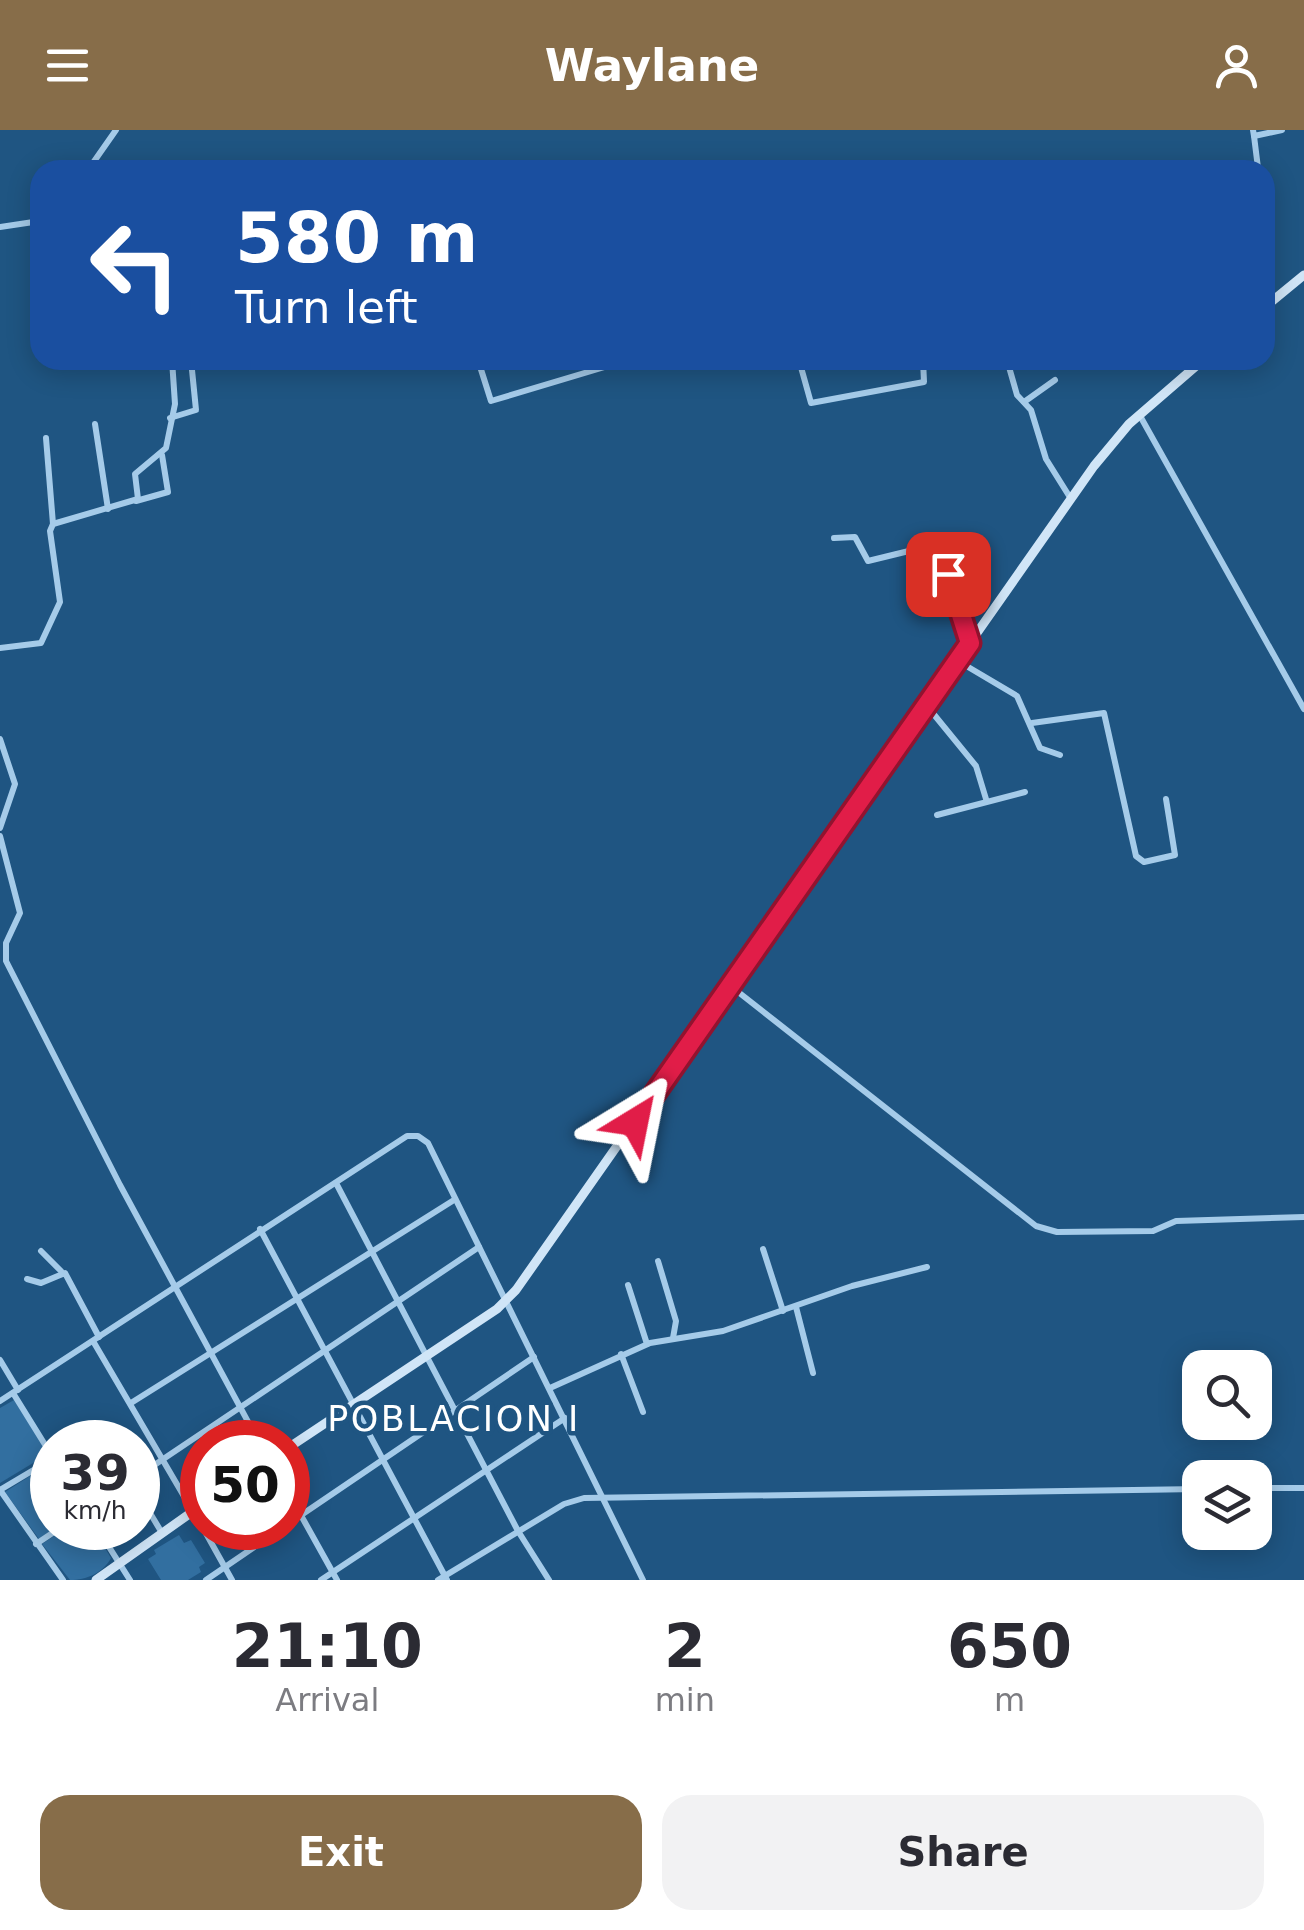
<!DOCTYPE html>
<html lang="en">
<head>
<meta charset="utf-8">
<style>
	body { margin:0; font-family:"DejaVu Sans",sans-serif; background:#f2f2f3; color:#2b2b33; height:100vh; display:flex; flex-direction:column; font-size:38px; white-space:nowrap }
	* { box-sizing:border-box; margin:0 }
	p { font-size:32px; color:#7c7c81 }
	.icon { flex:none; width:55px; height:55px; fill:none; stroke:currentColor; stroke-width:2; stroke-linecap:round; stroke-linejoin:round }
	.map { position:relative; height:1450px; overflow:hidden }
	.side { display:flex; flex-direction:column; background:#fff; flex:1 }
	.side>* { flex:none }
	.guide { position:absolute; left:30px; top:30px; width:1245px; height:210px; border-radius:30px; box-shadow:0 5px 25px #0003; background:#1a4fa0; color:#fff; overflow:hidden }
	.tools { position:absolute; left:1182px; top:1220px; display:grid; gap:20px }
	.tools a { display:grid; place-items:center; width:90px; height:90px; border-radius:20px; background:#fff; box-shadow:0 5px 25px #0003; font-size:50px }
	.speed { position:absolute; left:30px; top:1290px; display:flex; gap:20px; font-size:50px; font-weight:700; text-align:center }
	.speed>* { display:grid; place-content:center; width:130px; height:130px; border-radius:50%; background:#fff; box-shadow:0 5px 25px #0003; line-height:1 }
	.speed small { font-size:25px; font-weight:400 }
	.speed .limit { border:15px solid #d22; background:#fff; color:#111 }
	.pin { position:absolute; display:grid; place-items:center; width:85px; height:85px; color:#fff; margin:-42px; border-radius:20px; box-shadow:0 5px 15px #0006 }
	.me { position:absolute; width:110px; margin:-55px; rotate:35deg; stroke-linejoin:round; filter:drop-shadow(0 0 8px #0008) }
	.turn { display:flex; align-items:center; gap:35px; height:210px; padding:0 40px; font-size:45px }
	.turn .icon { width:130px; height:130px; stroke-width:2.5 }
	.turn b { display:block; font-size:70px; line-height:85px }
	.eta { display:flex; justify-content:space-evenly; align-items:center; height:170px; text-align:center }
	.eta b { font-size:60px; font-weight:700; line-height:70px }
	.action { display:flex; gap:20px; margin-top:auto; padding:20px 40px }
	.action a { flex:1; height:115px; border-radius:30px; background:#876d49; color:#fff; font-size:40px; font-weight:700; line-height:115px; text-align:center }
	.action a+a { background:#f2f2f3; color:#2b2b33 }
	header { display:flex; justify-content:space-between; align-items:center; height:130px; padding:0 40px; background:#876d49; color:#fff; font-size:45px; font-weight:700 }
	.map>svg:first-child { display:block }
	.green { fill:#326fa0 }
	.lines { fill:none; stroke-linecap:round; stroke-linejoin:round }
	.street { stroke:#a5cbe9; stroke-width:6 }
	.secondary { stroke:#d0e5f7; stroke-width:9 }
	.route-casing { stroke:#92132f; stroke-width:25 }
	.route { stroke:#e11d48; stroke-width:18 }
	.labels { text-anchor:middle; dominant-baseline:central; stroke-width:9; stroke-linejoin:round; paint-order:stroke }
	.quarter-label { font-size:35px; letter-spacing:2.5px; fill:#fff; stroke:#1f5582 }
</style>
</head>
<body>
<header><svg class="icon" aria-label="menu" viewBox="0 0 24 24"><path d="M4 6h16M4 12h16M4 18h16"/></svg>Waylane<svg class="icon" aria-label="person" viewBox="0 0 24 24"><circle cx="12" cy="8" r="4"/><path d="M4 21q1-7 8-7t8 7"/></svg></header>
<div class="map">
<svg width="1304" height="1450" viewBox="0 0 1304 1450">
	<rect width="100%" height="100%" fill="#1f5582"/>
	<g class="green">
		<path d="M14,1270l34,54 -48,29v-75z"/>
		<path d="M52,1332l3,66 -16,11 -34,-47z"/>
		<path d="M66,1398h27l18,30c-8,15 -25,22 -41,22l-28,-36z"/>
		<path d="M179,1405l5,8 7,-3 14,23 -6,4 2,5 -13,8h-27l-13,-21 8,-5 -2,-4z"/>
	</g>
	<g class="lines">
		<g class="street">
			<path d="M1253,0l1,6 28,-6"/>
			<path d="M1254,6l4,32"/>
			<path d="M88,40l28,-40"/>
			<path d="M0,97l40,-6"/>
			<path d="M478,230l13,41 137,-41"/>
			<path d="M799,230l12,43 113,-21 -1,-22"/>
			<path d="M1007,230l10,35 14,15 15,49 25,40"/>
			<path d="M1024,272l31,-22"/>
			<path d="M1139,284l165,295"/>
			<path d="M170,288l26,-8 -5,-50"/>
			<path d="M95,294l13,85"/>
			<path d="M46,308l7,86"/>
			<path d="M136,371l32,-9 -6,-37"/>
			<path d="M834,408l21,-1 13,24 45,-11 12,24 22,-2 23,70"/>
			<path d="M0,518l41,-5 19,-41 -10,-71 3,-7 85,-25 -3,-25 31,-26 9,-44 -3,-44"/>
			<path d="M958,531l59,35 23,52 20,7"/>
			<path d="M927,576l49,60 10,33"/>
			<path d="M1032,593l72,-10 32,143 8,6 31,-7 -9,-56"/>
			<path d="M0,609l15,45 -15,44"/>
			<path d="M937,685l88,-23"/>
			<path d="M0,706l20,77 -14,30v18l114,224 139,257"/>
			<path d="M728,854l308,242 21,6 96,-1 23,-10 128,-4"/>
			<path d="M336,1053l182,348 31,49"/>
			<path d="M260,1099l187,351"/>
			<path d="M763,1119l20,62"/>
			<path d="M41,1121l20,20"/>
			<path d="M658,1131l18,60 -3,17"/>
			<path d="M27,1149l14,4 24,-10 34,64"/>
			<path d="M628,1155l19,59"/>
			<path d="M796,1177l17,66"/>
			<path d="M93,1211l109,186"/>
			<path d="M621,1224l22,58"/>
			<path d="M0,1230l18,30"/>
			<path d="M550,1258l100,-45 73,-12 129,-45 75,-19"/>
			<path d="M13,1263l39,63"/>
			<path d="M0,1271l407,-265h11l10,7 215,437"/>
			<path d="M131,1273l323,-203"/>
			<path d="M138,1346l341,-229"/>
			<path d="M1255,1358h49"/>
			<path d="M0,1360l63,90"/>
			<path d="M0,1360l52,-31"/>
			<path d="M288,1362l49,88"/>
			<path d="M138,1363l24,40"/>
			<path d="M288,1394l246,-167"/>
			<path d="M97,1398l33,52"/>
			<path d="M203,1398l29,52"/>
			<path d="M36,1414l24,-16"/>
			<path d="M206,1450l76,-52"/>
			<path d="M321,1450l244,-162"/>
			<path d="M438,1450l126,-76 20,-6 616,-9"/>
		</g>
		<g class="secondary">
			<path d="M1265,177l39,-32"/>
			<path d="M288,1318l209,-139 19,-19 578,-824 35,-42 74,-64"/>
			<path d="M96,1450l106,-75"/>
		</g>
	</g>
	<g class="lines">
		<defs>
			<path id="route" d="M635,992l335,-479 -22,-69"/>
		</defs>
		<use href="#route" class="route-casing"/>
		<use href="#route" class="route"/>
	</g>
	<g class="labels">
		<g class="quarter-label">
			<text x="454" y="1289">POBLACION I</text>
		</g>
	</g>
</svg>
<div class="tools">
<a><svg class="icon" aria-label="search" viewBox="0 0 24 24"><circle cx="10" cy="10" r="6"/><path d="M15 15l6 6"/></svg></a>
<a><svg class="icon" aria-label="layers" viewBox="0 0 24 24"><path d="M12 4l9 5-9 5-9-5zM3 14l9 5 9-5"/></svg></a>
</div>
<div class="speed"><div>39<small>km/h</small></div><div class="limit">50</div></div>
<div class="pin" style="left:948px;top:444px;background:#d93025"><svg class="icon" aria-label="arrive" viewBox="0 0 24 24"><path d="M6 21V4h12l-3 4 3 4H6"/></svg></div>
<svg class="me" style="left:635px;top:992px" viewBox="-20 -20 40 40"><path d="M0-17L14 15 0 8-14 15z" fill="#e11d48" stroke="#fff" stroke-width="4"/></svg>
<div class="guide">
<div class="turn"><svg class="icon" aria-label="left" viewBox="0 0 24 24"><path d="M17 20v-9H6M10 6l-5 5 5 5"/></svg><div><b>580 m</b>Turn left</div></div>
</div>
</div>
<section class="side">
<div class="eta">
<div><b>21:10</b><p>Arrival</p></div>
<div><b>2</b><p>min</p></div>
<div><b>650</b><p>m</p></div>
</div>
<div class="action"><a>Exit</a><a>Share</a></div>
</section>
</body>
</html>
